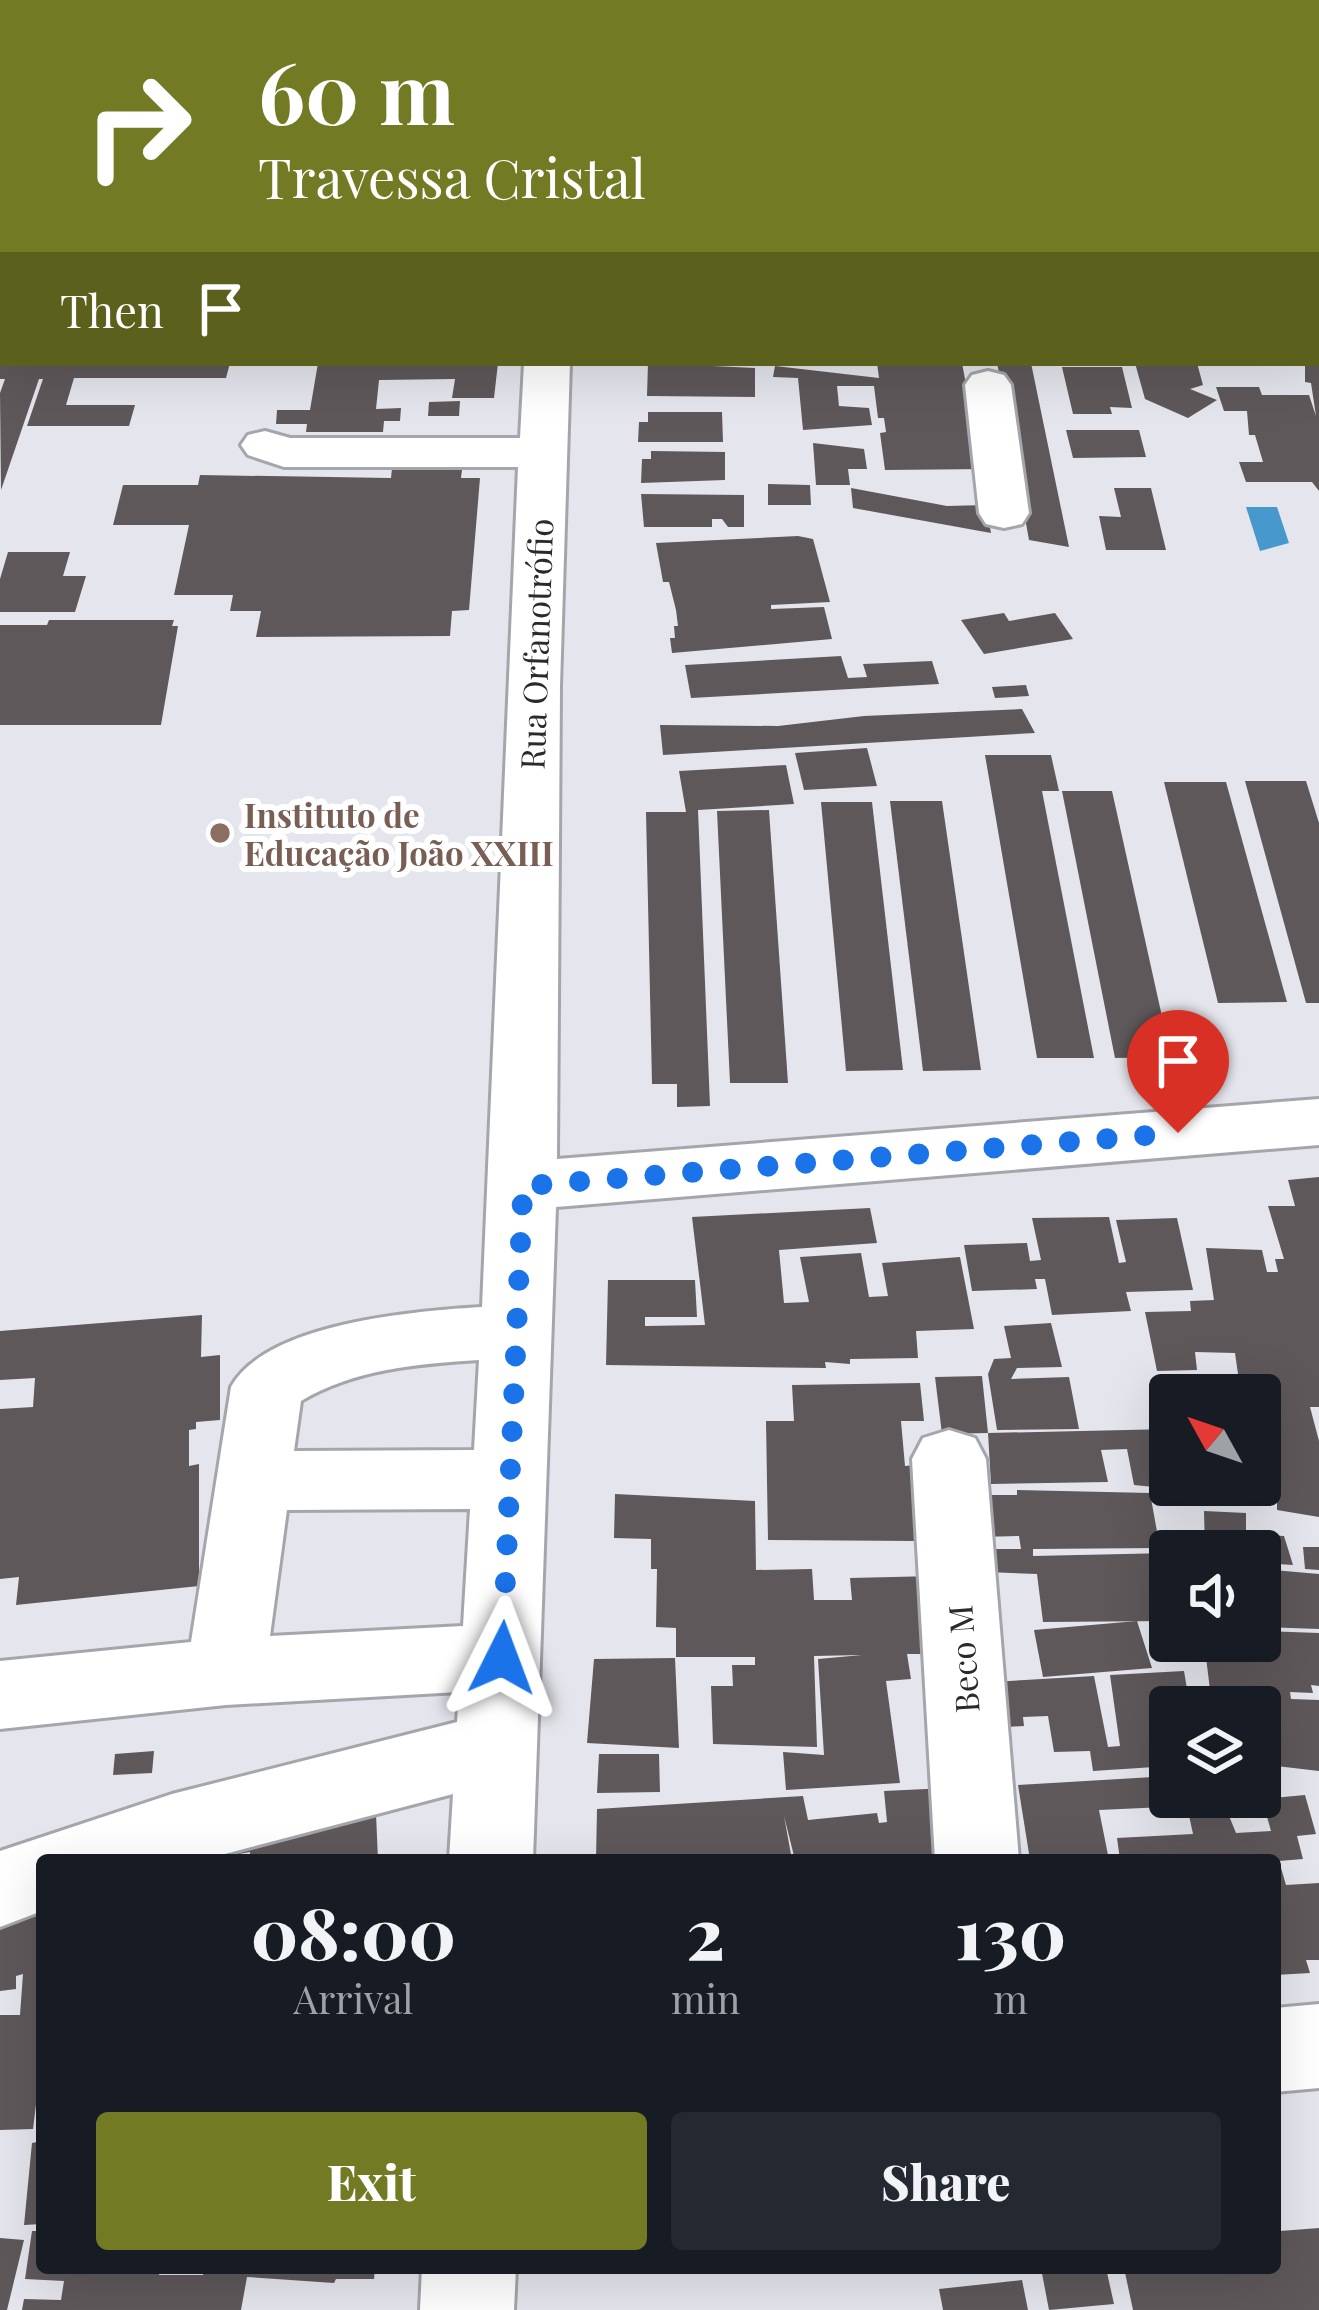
<!DOCTYPE html>
<html lang="en">
<head>
<meta charset="utf-8">
<style>
	body { margin:0; font-family:"Playfair Display",serif; background:#242831; color:#f1f3f6; height:100vh; display:flex; flex-direction:column; font-size:45px; white-space:nowrap }
	* { box-sizing:border-box; margin:0 }
	p { font-size:39px; color:#9ea1a6 }
	.icon { flex:none; width:66px; height:66px; fill:none; stroke:currentColor; stroke-width:2; stroke-linecap:round; stroke-linejoin:round }
	.map { position:relative; flex:1; overflow:hidden }
	.sheet { position:absolute; left:36px; top:1854px; width:1245px; height:420px; display:flex; flex-direction:column; background:#171b24; border-radius:12px; box-shadow:0 12px 48px #0002 }
	.sheet>* { flex:none }
	.banner { position:absolute; left:0px; top:0px; width:1320px; height:366px; box-shadow:0 12px 48px #0002; background:#727a24; color:#fff; overflow:hidden }
	.needle { width:78px; rotate:310deg }
	.buttons { position:absolute; left:1149px; top:1374px; display:grid; gap:24px }
	.buttons a { display:grid; place-items:center; width:132px; height:132px; border-radius:12px; background:#171b24; box-shadow:0 12px 48px #0002; font-size:60px }
	.pin { position:absolute; display:grid; place-items:center; width:102px; height:102px; color:#fff; margin:-123px -51px; border-radius:50% 50% 50% 0; rotate:-45deg; box-shadow:0 0 12px #0007 }
	.pin .icon { rotate:45deg }
	.me { position:absolute; width:132px; margin:-66px; rotate:3deg; stroke-linejoin:round; filter:drop-shadow(0 0 9px #0008) }
	.turn { display:flex; align-items:center; gap:42px; height:252px; padding:0 60px; font-size:54px }
	.turn .icon { width:156px; height:156px; stroke-width:2.5 }
	.turn b { display:block; font-size:84px; line-height:102px }
	.then { display:flex; align-items:center; height:114px; padding:0 60px; background:#0003; gap:24px; font-size:45px }
	.eta { display:flex; justify-content:space-evenly; align-items:center; height:204px; text-align:center }
	.eta b { font-size:72px; font-weight:800; line-height:84px }
	.button { display:flex; gap:24px; margin-top:auto; padding:24px 60px }
	.button a { flex:1; height:138px; border-radius:12px; background:#727a24; color:#fff; font-size:48px; font-weight:800; line-height:138px; text-align:center }
	.button a+a { background:#242831; color:#f1f3f6 }
	.map>svg:first-child { display:block }
	.water { fill:#4798cd }
	.building { fill:#5e585a }
	.lines { fill:none; stroke-linecap:round; stroke-linejoin:round }
	.minor-casing { stroke:#a5a6ac; stroke-width:6 }
	.minor { fill:#fff; fill-rule:evenodd }
	.route { stroke:#1a73e8; stroke-width:21; stroke-dasharray:0 37.8 }
	.education-dot { fill:#8d6e63; stroke:#fff; stroke-width:4.5 }
	.labels { text-anchor:middle; dominant-baseline:central; stroke-width:12; stroke-linejoin:round; paint-order:stroke }
	.street-label { font-size:33px; fill:#2a2a2c; stroke:#fff }
	.education-label { font-size:33px; font-weight:bold; fill:#785e54; stroke:#fff; text-anchor:start }
</style>
</head>
<body>
<div class="map">
<svg width="1319" height="2310" viewBox="0 0 1319 2310">
	<rect width="100%" height="100%" fill="#e5e6ed"/>
	<path class="water" d="M1246,507h31l12,36 -29,8z"/>
	<g class="building">
		<path d="M0,363h230l-4,15h-152l-8,27h69l-6,21h-102l16,-47h-4l-38,111 -1,-97 5,-14h-5z"/>
		<path d="M318,363h180l-4,35h-42l3,-19 -76,1 -3,29 25,-1 -1,13h-16l-1,11h-77l1,-8h-31l1,-14h33z"/>
		<path d="M648,363l107,5v29l-108,-1z"/>
		<path d="M877,363h85l3,16 35,-1 -3,-15h34l38,184 -40,-7 -28,-155 -13,84 -103,1 -5,-37 6,-1 -2,-14h-6l-4,-32h-37l2,20 30,2 3,17 -69,5 -5,-52 -25,-1 2,-11 104,12z"/>
		<path d="M1135,363h62l6,22 -13,4 27,11 -29,18 -43,-19z"/>
		<path d="M1305,363h14v128l-7,-9h-66l-7,-20h24l-8,-27h-6l-2,-24h-23l-8,-24h43l3,8h47l7,21 -5,-33 -6,-1z"/>
		<path d="M1062,367h60l10,41 -22,-1 2,7h-39z"/>
		<path d="M460,401l-1,15h-31l1,-14z"/>
		<path d="M648,412h74l1,30h-85l1,-20h9z"/>
		<path d="M1066,430h73l7,27 -73,1z"/>
		<path d="M813,443l51,6 3,20h-19l2,16h-34z"/>
		<path d="M651,451l74,1v28l-84,3 1,-24h9z"/>
		<path d="M440,462h23l-2,16h19l-11,132 -17,1 -2,25 -194,1 5,-26h-31l3,-16h-59l15,-70h-76l10,-40h75l2,-10 191,3 1,-10 47,-1z"/>
		<path d="M768,484l42,1 1,20h-43z"/>
		<path d="M851,488l96,18 39,-1 5,28 -138,-25z"/>
		<path d="M1114,488h37l15,62h-60l-7,-34 22,1z"/>
		<path d="M641,494l103,1v32h-16l-6,-8h-10v8h-68z"/>
		<path d="M798,536l15,3 17,63 -59,3v4l53,-2 8,32 -160,14 -2,-15h5l-1,-12h4l-2,-16 -7,-28h-6l-7,-39z"/>
		<path d="M8,552h62l-7,24h23l-11,36h-75v-33z"/>
		<path d="M1055,613l18,26 -89,15 -23,-34 43,-7 5,8z"/>
		<path d="M49,620h125l-2,6h6l-17,99h-161v-100h47z"/>
		<path d="M841,656l7,22 19,-1 -4,-13 69,-3 7,23 -248,14 -6,-33z"/>
		<path d="M1026,685l3,11 -34,2 -3,-11z"/>
		<path d="M1022,709l13,24 -372,22 -3,-30 118,1 86,-10z"/>
		<path d="M867,748l10,38 -73,4 -9,-37z"/>
		<path d="M985,755h66l8,36h-17l52,267h-57z"/>
		<path d="M786,765l8,39 -96,6 12,296 -33,1v-23h-25l-6,-272h40l-7,-41z"/>
		<path d="M1245,781h61l13,42v180h-13z"/>
		<path d="M1164,782h62l61,220 -69,1z"/>
		<path d="M1062,791h50l59,266 -56,1z"/>
		<path d="M890,801h52l39,269 -58,1z"/>
		<path d="M821,802h51l31,268 -57,1z"/>
		<path d="M769,810l19,273h-58l-13,-272z"/>
		<path d="M1319,1177v230h-9l9,34v76l-42,-7v-19h-19l2,-96h-19l-6,-42 -40,-1 2,18 -40,1 -12,-59 46,-1 -1,-10 24,-1 -8,-52 56,2 5,22h11l-3,-13h9l-16,-53h27l-7,-26z"/>
		<path d="M870,1208l7,35 -98,7 5,53 25,-1 -9,-45 61,-4 8,44 19,-1 -6,-33 78,-6 14,72 -58,2 2,27 -68,1v5l-25,-2 1,6 -220,-3 2,-85h87l2,37h-52v9l60,-1 -13,-108z"/>
		<path d="M1109,1217l10,46 7,-1 -10,-42 61,-2 16,72 -67,2 5,19 -79,4 -7,-36h-10l2,10 -65,2 -8,-46 63,-2 3,18 11,-1 -9,-42z"/>
		<path d="M202,1315l-1,42 19,-2v65l-24,2v7l-7,1v36l10,-2v122l-183,19 3,-28 -19,2v-170l33,-2 2,-29 -35,2v-49z"/>
		<path d="M1051,1323l11,44 -45,1 -6,11 58,-2 10,52 -82,1 -9,-56 6,-15 17,-1 -7,-32z"/>
		<path d="M982,1376l6,57 182,-4v56h34v7l-70,-7 -7,-36 -26,1 7,32 -117,2 -3,-51 -46,1 -7,-57z"/>
		<path d="M920,1383l4,38h-23l4,45 10,-1 3,76 -150,-1 -2,-119h28l-2,-36z"/>
		<path d="M1017,1490l133,3 10,55 -127,1v7l137,-3v68l-127,1 -6,-48 -51,-2 -3,-23h38l-2,-13 -38,1 -5,-42h41z"/>
		<path d="M615,1494l140,7 1,69 56,-1 2,31h38l-2,-22 85,-2 6,78h-34l4,25 -25,2 14,102 -114,7 -3,-38 41,3 -6,-96 44,-4 -48,1 3,91 -104,-3 -2,-58h22l-1,-21h23v-8h-79v-29l-20,-1 1,-58h-6v-30l-37,-1z"/>
		<path d="M1204,1511l42,2v21l38,2 9,29 -33,-2v-12h-55z"/>
		<path d="M1303,1547h16v23l-14,-1z"/>
		<path d="M1260,1569l59,5v55l-59,-2z"/>
		<path d="M1137,1621l15,47 -109,9 -9,-47z"/>
		<path d="M1260,1631l59,2v53l-8,-1 2,8 -23,-1 1,7 28,1v71l-59,-7v-58h17l-1,-7 -65,-1 -7,-57h56z"/>
		<path d="M675,1658l4,90 -92,-5 7,-84z"/>
		<path d="M1184,1671l6,36h-20v59l-77,5 -3,-20 -36,1 -6,-36 -25,1 1,9 -17,1 -16,-45 103,-6 14,71 12,-1 -10,-71z"/>
		<path d="M154,1751l-2,22 -39,2 2,-21z"/>
		<path d="M599,1754h60l1,38 -63,1z"/>
		<path d="M1170,1776v21h33l1,9h21l11,27 35,-2 -9,-32 43,-4 11,39 -19,2 6,23 -24,2 7,24 33,-2v77h-13l4,13 -35,2v-115h-155l-3,-22 76,-4 -6,-28 -88,4 10,50h-79l-12,-75z"/>
		<path d="M947,1788l9,72h-161l-11,-44 8,44h-196l1,-51 206,-13 5,24 69,-7 2,10 8,-1 -3,-31z"/>
		<path d="M375,1791l3,69h-128v-8l-17,3 -2,-35z"/>
		<path d="M42,1885v171l-9,73 -33,1v-115h20l3,-41 -7,2v13l-16,2v-65l10,-2 -2,-16z"/>
		<path d="M42,2141v83l-18,1 8,-82z"/>
		<path d="M1277,2218l3,13 39,-3v82h-186l-9,-42h151z"/>
		<path d="M32,2231h10v37h118l-1,7h44l2,-7h170l-1,11h-38l-2,4 -87,-6 -6,33h-219l2,-11 37,1 3,-19 -39,-2z"/>
		<path d="M0,2238l24,2 -17,70h-7z"/>
		<path d="M1041,2268h65l8,36 -65,6z"/>
		<path d="M1022,2280l6,30h-85l-4,-21z"/>
	</g>
	<g class="lines">
		<defs>
			<g id="minor">
				<path d="M125,0h47l3,3h-47z"/>
				<path d="M192,0h48l3,3h-48z"/>
				<path d="M661,0h38l-41,3z"/>
				<path d="M768,0h49l3,3h-49z"/>
				<path d="M1265,0h45l-48,3z"/>
				<rect x="1317" y="101" width="2" height="24"/>
				<rect x="1317" y="284" width="2" height="26"/>
				<path d="M524,363h46l-10,323 -3,473 762,-60v46l-763,62 -23,653h-84l4,-66 -251,66h-160v51l-42,16v-76l172,-57 285,-72 2,-30 -233,13 -226,24v-68l191,-19 40,-255c35,-64 184,-76 251,-80l36,-840h-234l-36,-12 -7,-10 7,-10 17,-4 25,7h230zM479,1360l-5,90 -180,1 7,-50c53,-32 117,-37 178,-41zM470,1509l-7,117 -193,10 17,-126z"/>
				<path d="M988,371l16,4 7,10 18,128 -7,11 -18,4 -18,-4 -7,-11 -14,-128 7,-10z"/>
				<path d="M949,1430l26,8 11,21 33,401h-84l-23,-401 11,-21z"/>
				<path d="M1319,2004v84l-44,4v-84z"/>
				<path d="M422,2268h94l-2,42h-94z"/>
			</g>
		</defs>
		<use href="#minor" class="minor-casing"/>
		<use href="#minor" class="minor"/>
	</g>
	<g class="lines">
		<path class="route" d="M502,1658l21,-472 655,-53"/>
	</g>
	<circle class="education-dot" cx="220" cy="833" r="12"/>
	<g class="labels">
		<g class="street-label">
			<text transform="translate(535 644) rotate(-88)">Rua Orfanotrófio</text>
			<text transform="translate(962 1659) rotate(-94)">Beco M</text>
		</g>
		<g class="education-label">
			<text x="244" y="814">Instituto de<tspan x="244" dy="38">Educação João XXIII</tspan></text>
		</g>
	</g>
</svg>
<div class="buttons">
<a><svg class="needle" viewBox="-14 -14 28 28"><path d="M0-13l5 13h-10z" fill="#e53935"/><path d="M0 13l5-13h-10z" fill="#9ea1a6"/></svg></a>
<a><svg class="icon" aria-label="sound" viewBox="0 0 24 24"><path d="M4 9h4l5-4v14l-5-4H4zM17 9q2 3 0 6"/></svg></a>
<a><svg class="icon" aria-label="layers" viewBox="0 0 24 24"><path d="M12 4l9 5-9 5-9-5zM3 14l9 5 9-5"/></svg></a>
</div>
<div class="pin" style="left:1178px;top:1133px;background:#d93025"><svg class="icon" aria-label="arrive" viewBox="0 0 24 24"><path d="M6 21V4h12l-3 4 3 4H6"/></svg></div>
<svg class="me" style="left:502px;top:1658px" viewBox="-20 -20 40 40"><path d="M0-17L14 15 0 8-14 15z" fill="#1a73e8" stroke="#fff" stroke-width="4"/></svg>
<div class="banner">
<div class="turn"><svg class="icon" aria-label="right" viewBox="0 0 24 24"><path d="M7 20v-9h11M14 6l5 5-5 5"/></svg><div><b>60 m</b>Travessa Cristal</div></div>
<div class="then">Then<svg class="icon" aria-label="arrive" viewBox="0 0 24 24"><path d="M6 21V4h12l-3 4 3 4H6"/></svg></div>
</div>
<section class="sheet">
<div class="eta">
<div><b>08:00</b><p>Arrival</p></div>
<div><b>2</b><p>min</p></div>
<div><b>130</b><p>m</p></div>
</div>
<div class="button"><a>Exit</a><a>Share</a></div>
</section>
</div>
</body>
</html>
